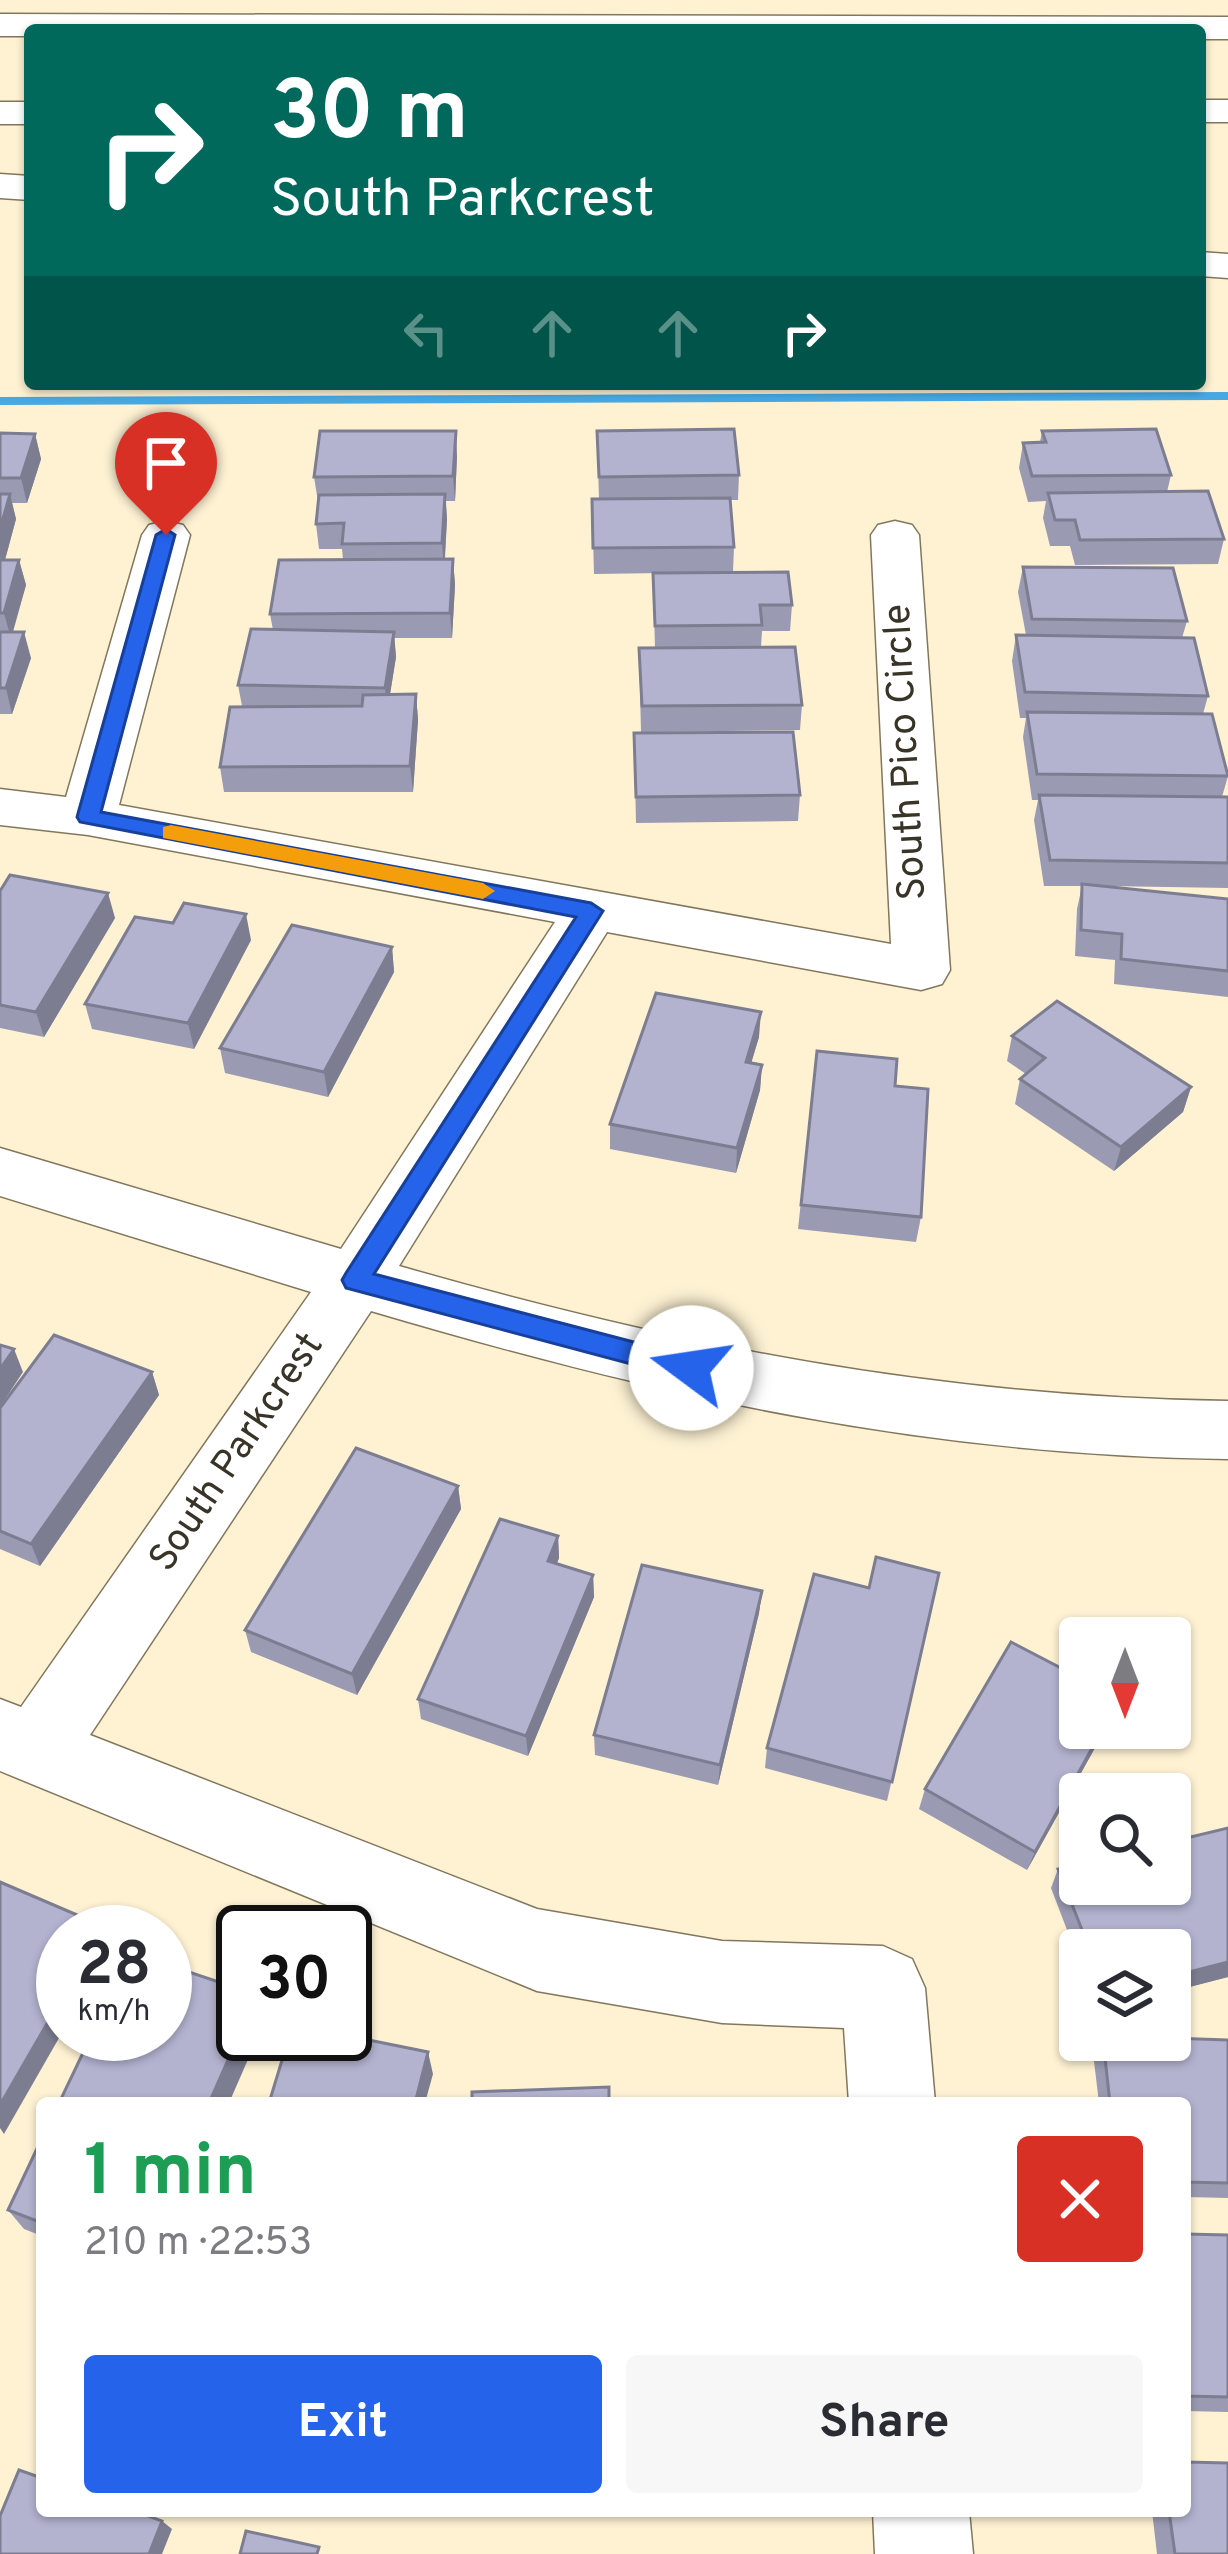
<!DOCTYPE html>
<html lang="en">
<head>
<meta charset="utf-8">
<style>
	body { margin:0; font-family:Overpass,sans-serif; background:#f7f7f7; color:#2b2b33; height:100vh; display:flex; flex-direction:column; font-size:45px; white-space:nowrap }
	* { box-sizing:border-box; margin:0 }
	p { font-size:39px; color:#7c7c81 }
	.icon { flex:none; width:66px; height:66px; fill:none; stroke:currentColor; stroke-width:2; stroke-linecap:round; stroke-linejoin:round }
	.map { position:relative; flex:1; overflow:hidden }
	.panel { position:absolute; left:36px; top:2097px; width:1155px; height:420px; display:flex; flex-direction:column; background:#fff; border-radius:12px; box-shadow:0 3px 9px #0004 }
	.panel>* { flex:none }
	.hud { position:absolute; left:24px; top:24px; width:1182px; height:366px; border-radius:12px; box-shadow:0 3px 9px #0004; background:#00695c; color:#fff; overflow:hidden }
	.needle { width:78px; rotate:180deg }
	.fabs { position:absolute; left:1059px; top:1617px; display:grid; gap:24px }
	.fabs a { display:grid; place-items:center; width:132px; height:132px; border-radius:12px; background:#fff; box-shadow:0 3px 9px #0004; font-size:60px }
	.speed { position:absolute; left:36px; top:1905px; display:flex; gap:24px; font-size:60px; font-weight:700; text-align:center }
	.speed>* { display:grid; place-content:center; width:156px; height:156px; border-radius:50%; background:#fff; box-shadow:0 3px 9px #0004; line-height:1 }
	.speed small { font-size:30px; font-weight:400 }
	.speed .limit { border:6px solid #111; border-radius:18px; background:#fff; color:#111 }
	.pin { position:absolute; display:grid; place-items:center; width:102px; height:102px; color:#fff; margin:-123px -51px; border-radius:50% 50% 50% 0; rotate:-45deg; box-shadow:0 0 12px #0007 }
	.pin .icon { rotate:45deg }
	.me { position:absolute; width:132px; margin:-66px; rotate:284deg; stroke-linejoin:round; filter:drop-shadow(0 0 9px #0008) }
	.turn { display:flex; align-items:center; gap:42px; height:252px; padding:0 48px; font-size:54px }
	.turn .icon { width:156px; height:156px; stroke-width:2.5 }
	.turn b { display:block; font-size:84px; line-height:102px }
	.lanes { display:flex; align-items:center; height:114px; padding:0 48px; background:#0003; justify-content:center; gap:60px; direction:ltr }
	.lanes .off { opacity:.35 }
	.round { display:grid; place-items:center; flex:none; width:126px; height:126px; border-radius:12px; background:#f7f7f7 }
	.overview { display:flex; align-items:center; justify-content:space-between; height:204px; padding:0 48px }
	h1 { font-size:72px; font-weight:700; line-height:90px; color:#1e9e55 }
	.action { display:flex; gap:24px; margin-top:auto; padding:24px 48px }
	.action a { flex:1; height:138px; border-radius:12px; background:#2563eb; color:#fff; font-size:48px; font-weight:700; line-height:138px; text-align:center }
	.action a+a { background:#f7f7f7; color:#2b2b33 }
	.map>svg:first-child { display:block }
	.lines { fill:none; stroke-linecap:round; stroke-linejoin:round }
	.stream { fill:#47a8e2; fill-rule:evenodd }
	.minor-casing { stroke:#82775c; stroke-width:3 }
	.highway-casing { stroke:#82775c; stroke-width:3 }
	.minor { fill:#fff; fill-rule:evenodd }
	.highway { fill:#fff; fill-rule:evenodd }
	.wall { fill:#9a9ab3 }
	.shaded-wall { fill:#7d7d92 }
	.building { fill:#b3b3d0; stroke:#7d7d92; stroke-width:3 }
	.route { fill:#2563eb; stroke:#184099; stroke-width:3 }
	.slow { fill:#f59e0b }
	.labels { text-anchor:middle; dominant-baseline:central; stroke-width:9; stroke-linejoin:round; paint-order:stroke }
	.street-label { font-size:39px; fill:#393428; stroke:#fff }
</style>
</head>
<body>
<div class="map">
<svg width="1228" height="2554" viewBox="0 0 1228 2554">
	<rect width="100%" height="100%" fill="#fef2d3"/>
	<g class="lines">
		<path class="stream" d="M1228,392v8l-1228,5v-8z"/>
		<defs>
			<g id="minor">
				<path d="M166,521l17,4 7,10 -71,270 772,139 -20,-409 7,-10 17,-4 17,4 7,10 31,435 -8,14 -21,6 -314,-58 -208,334c278,80 539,131 829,135v58c-305,-4 -566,-62 -857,-148l-281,424 447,174 185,32 161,5 29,13 13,29 10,115h-86l-5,-75 -122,-5 -185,-32 -537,-220v-72l21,8 290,-415 -311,-96v-48l341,101 214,-327 -467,-87 -88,-10v-36l66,8 76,-262 7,-10z"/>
				<path d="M873,2511h96l4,43h-98z"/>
			</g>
			<g id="highway">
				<path d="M0,14l1228,3v22h-28v-9h-1170v6h-30z"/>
				<rect x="1200" y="100" width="28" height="22"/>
				<rect x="0" y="102" width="30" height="22"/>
				<path d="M0,174l30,2v24l-30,-2z"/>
				<path d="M1200,252l28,2v24l-28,-2z"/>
			</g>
		</defs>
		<use href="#minor" class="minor-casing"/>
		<use href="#highway" class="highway-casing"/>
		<use href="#minor" class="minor"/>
		<use href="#highway" class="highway"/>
	</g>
	<g class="wall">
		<path d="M597,431l142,44 -1,25h-8l4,47 -1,25 -139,2 -2,-75h7z"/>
		<path d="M1042,431l129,44 -4,17 57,47 -6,25 -143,1 -5,-19h-20l-7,-28 3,-17 -18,1 -9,-34 4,-25 17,-1z"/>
		<path d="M0,433l35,1 6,25 -14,44h-15l4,16 -11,41h14l7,25 -14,47 19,26 -19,56h-12z"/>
		<path d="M457,456l-2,45h-9l1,18 -2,41 8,-1 2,26 -3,53h-58l2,19 -6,37h26l2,26 -5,72h-189l-4,-25 22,-61 -4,-21 35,-55 -3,-16 73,-54 -1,-11h-23l-3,-25 2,-22 -4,-25z"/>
		<path d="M1023,567l164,54 -5,17 26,58 -5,18 25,62 -6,21h6v91l-121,-2 121,13v98l-114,-13 1,-24 -40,-4 2,-47 5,-23h-38l-10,-66 4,-20h-6l-9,-63 3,-19h-6l-8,-57 4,-26h10l-8,-43z"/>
		<path d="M653,573l139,32 -2,26h-28l-1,16 41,58 -2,25 -159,2 -2,-84h16z"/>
		<path d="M634,733l166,62 -2,26 -162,2z"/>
		<path d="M0,891l115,27 -71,119 -44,-9z"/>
		<path d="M251,940l-57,109 -102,-20 -7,-25z"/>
		<path d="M392,947l2,25 -66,125 -103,-24 -5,-25z"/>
		<path d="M1012,1036l179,51 -8,25 -69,59 -99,-67 5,-25 6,-5 -19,-13z"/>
		<path d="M759,1037l-8,26 11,2 -2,25 -24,83 -126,-24v-25z"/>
		<path d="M817,1051l78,35 26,131 -5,25 -118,-13z"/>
		<path d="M152,1372l7,23 -119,171 -40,-17v-141z"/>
		<path d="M458,1486l3,23 -104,186 -106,-43 -6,-22z"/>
		<path d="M558,1536l1,22 -2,5 36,12 1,22 -66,159 -107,-37 -3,-20z"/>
		<path d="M939,1573l-52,228 -122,-33 2,-20 102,-160z"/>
		<path d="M762,1591l-3,22 -41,172 -123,-30 -1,-20z"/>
		<path d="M1080,1728h26l-79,142 -108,-61 6,-20z"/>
		<path d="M1228,1828v149l-58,15v-42h-90v14l-29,-76 7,-19z"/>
		<path d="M1101,2040h127v158l-43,-1v-94h-86l-6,-50z"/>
		<path d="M42,2138v98l-18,-7 -16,-19z"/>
		<path d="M1185,2234l43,1v177l-43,-1z"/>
		<path d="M1152,2511h33l43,43h-71z"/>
	</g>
	<g class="shaded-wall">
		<path d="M456,431l1,25 -2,45 -2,-25z"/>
		<path d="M35,434l6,25 -14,44 -6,-25z"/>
		<path d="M10,494l6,25 -13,48 -3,-11v-27z"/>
		<path d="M445,494l2,25 -3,49 -2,-25z"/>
		<path d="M453,559l2,26 -3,53 -2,-25z"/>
		<path d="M19,560l7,25 -15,54 -7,-26z"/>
		<path d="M24,632l7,26 -19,56 -6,-26z"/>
		<path d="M394,632l2,25 -9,56 -2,-25z"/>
		<path d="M416,694l2,26 -5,72 -3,-26z"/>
		<path d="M108,893l7,25 -71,119 -8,-25z"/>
		<path d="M246,914l5,26 -57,109 -6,-26z"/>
		<path d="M392,947l2,25 -66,125 -4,-25z"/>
		<path d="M761,1012l-2,25 -15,50 2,-25z"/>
		<path d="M762,1065l-2,25 -24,83 1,-25z"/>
		<path d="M1191,1087l-8,25 -69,59 7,-24z"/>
		<path d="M14,1349l9,23 -23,35v-38z"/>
		<path d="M152,1372l7,23 -119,171 -9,-22z"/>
		<path d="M458,1486l3,23 -104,186 -5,-21z"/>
		<path d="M558,1536l1,22 -10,24 -1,-21z"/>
		<path d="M593,1575l1,22 -66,159 -2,-20z"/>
		<path d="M762,1591l-3,22 -41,172 2,-20z"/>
		<path d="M1103,1728h3l-79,142 8,-18z"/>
		<path d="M1228,1962v15l-58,15v-15z"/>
		<path d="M63,1996v35l-59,103 -4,-6v-23z"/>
		<path d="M243,2026v8h16l-30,69h-20z"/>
		<path d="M428,2052l5,22 -8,29h-10z"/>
		<path d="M162,2521l10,8 -10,25h-13z"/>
	</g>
	<g class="building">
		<path d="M734,429l5,46 -140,2 -2,-46z"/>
		<path d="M1156,429l15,46 -139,1 -9,-33 23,-1 -4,-11z"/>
		<path d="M320,431h136l-3,45 -139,1z"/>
		<path d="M0,433l35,1 -14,44h-21z"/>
		<path d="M1208,491l16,48 -144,1 -5,-20h-20l-7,-27z"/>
		<path d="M0,494h10l-10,35z"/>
		<path d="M445,494l-3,49 -100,1 2,-21 -28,1 3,-29z"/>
		<path d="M730,498l4,49 -141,1 -1,-49z"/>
		<path d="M453,559l-3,54 -180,1 9,-54z"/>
		<path d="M0,560h19l-15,53h-4z"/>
		<path d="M1023,567l150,1 14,53 -155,-2z"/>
		<path d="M788,572l4,33h-32l2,20 -107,1 -2,-53z"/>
		<path d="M251,629l143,3 -9,56 -147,-3z"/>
		<path d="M0,632h24l-18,56h-6z"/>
		<path d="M1016,635l178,3 14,58 -183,-4z"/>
		<path d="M795,647l7,58 -160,1 -3,-58z"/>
		<path d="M416,694l-6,72 -190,1 10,-60 132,-1 1,-11z"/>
		<path d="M1027,712l185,2 16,62 -191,-2z"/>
		<path d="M793,732l7,63 -164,2 -2,-64z"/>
		<path d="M1039,795l189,2v66l-178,-3z"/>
		<path d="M10,875l98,18 -72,119 -36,-7v-114z"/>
		<path d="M1082,884l146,15v72l-107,-12 1,-25 -41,-4z"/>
		<path d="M184,903l62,11 -58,109 -103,-19 50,-87 38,6z"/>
		<path d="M292,925l100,22 -68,125 -104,-24z"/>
		<path d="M656,993l105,19 -15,50 16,3 -25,83 -127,-24z"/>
		<path d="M1057,1001l134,86 -70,60 -101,-68 25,-21 -33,-22z"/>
		<path d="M817,1051l80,8 -2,27 33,3 -7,128 -120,-12z"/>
		<path d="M54,1335l98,37 -121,172 -31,-13v-123z"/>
		<path d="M0,1345l14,4 -14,20z"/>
		<path d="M356,1448l102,38 -106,188 -107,-44z"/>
		<path d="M500,1519l58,17 -10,25 45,14 -67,161 -108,-37z"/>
		<path d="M876,1557l63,16 -47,209 -125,-34 47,-174 55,14z"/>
		<path d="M642,1565l120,26 -42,174 -126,-30z"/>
		<path d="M1011,1642l69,36v50h23l-68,124 -110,-63z"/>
		<path d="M1228,1828v134l-58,15v-27h-80l-32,-81 22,-5v20h90v-42z"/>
		<path d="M0,1882l103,44 -3,6h-37v64l-63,109z"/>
		<path d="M165,1964l78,26v36l-34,77h-150l33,-69h73z"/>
		<path d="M290,2034h49l89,18 -13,51h-146z"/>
		<path d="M1170,2038l58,2v143l-43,-1v-79h-75l-7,-63h67z"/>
		<path d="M609,2087v16h-137v-11z"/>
		<path d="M42,2138v85l-34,-13z"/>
		<path d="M1185,2234l43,1v162l-43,-1z"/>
		<path d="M1185,2462l43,1v91h-53l-6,-43h16z"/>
		<path d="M19,2470l23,8v33h93l27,10 -13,33h-149v-38z"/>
		<path d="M246,2531l73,16 -2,7h-77z"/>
	</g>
	<path class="route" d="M166,529l9,6 -74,277 490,91 12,8 -229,363 317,83 10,3 4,8 -4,8 -10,4 -345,-92 -4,-8 4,-7 230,-356 -496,-95 -3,-5 79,-282z"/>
	<path class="slow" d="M171,825l312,58 12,8 -12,8 -320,-61v-11z"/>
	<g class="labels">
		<g class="street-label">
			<text transform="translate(907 752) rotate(-93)">South Pico Circle</text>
			<text transform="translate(238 1453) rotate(-56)">South Parkcrest</text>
		</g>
	</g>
</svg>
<div class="fabs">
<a><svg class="needle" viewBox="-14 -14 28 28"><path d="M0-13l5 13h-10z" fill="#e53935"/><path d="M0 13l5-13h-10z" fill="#7c7c81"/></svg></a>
<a><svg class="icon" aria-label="search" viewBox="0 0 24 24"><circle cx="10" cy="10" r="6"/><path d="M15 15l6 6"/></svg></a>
<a><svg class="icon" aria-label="layers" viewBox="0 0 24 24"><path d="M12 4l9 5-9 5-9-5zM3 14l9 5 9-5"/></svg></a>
</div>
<div class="speed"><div>28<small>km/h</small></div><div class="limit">30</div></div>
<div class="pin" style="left:166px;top:535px;background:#d93025"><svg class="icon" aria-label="arrive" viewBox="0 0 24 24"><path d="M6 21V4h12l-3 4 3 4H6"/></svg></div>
<svg class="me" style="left:691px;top:1368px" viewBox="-20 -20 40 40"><circle r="19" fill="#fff"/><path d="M0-13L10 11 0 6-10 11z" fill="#2563eb"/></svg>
<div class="hud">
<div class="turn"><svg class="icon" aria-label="right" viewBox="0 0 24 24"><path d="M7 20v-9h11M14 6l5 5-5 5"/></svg><div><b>30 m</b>South Parkcrest</div></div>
<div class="lanes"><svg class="icon off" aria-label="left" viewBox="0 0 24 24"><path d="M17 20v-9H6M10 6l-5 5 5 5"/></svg><svg class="icon off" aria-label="ahead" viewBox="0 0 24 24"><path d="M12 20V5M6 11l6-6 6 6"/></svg><svg class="icon off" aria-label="ahead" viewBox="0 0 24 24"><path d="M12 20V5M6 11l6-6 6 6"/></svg><svg class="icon" aria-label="right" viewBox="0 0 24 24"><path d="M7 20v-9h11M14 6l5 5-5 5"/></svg></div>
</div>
<section class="panel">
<div class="overview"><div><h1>1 min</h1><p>210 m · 22:53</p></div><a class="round" style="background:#d93025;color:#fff"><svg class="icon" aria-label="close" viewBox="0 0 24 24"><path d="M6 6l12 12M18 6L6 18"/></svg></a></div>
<div class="action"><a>Exit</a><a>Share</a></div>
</section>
</div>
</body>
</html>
